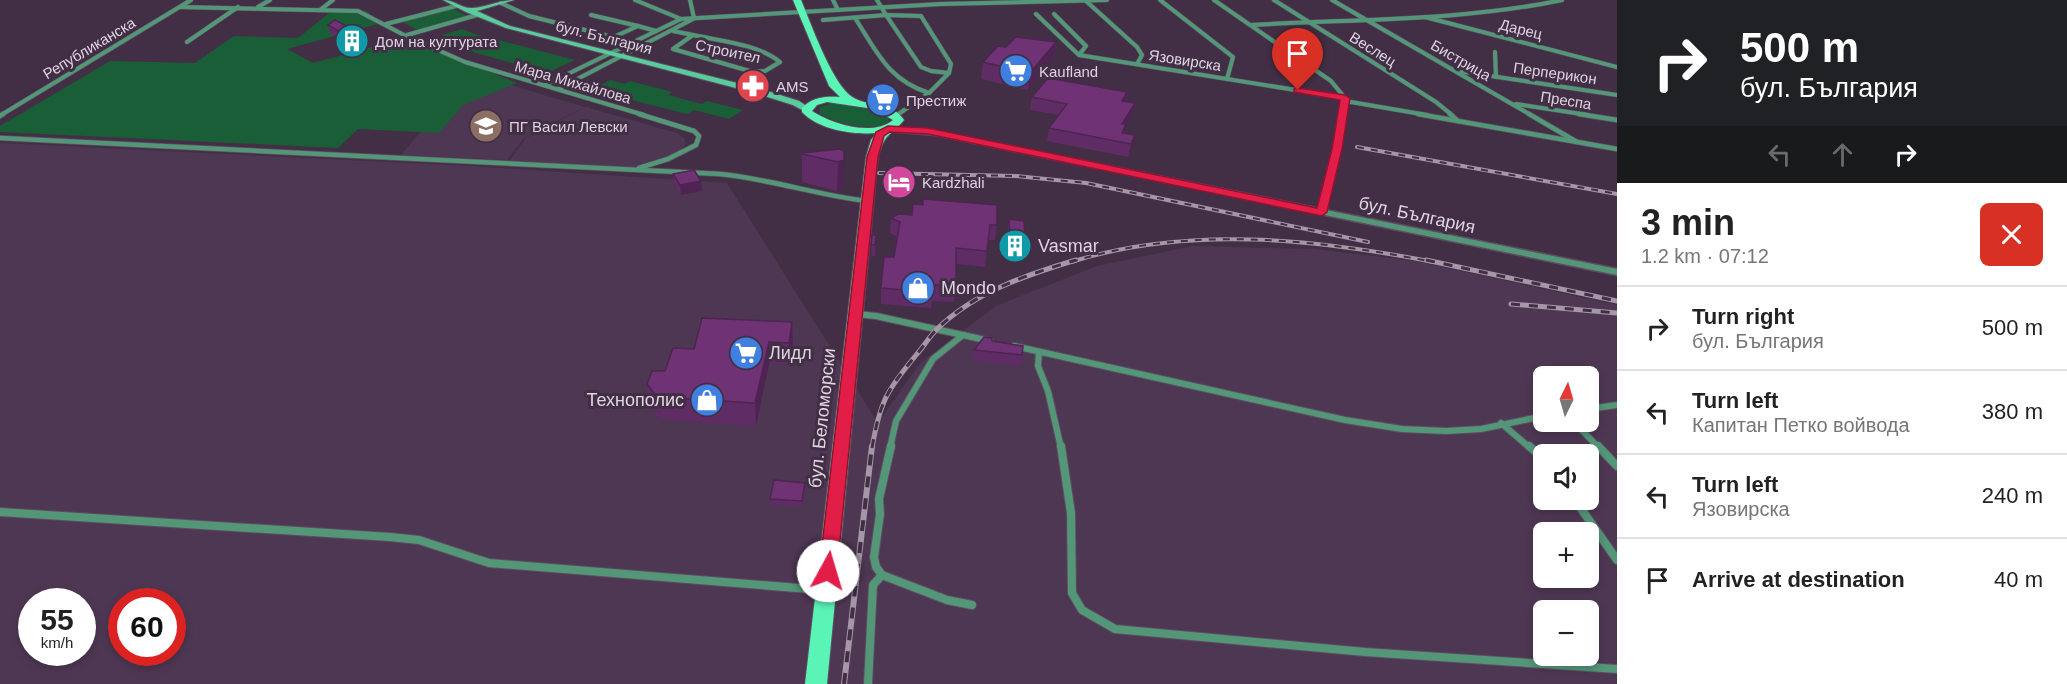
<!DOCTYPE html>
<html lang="en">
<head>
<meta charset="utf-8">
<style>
	body { margin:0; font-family:Arial,sans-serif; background:#f2f2f2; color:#222; height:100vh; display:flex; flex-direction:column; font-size:22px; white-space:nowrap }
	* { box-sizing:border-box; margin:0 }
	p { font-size:20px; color:#767676 }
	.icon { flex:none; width:33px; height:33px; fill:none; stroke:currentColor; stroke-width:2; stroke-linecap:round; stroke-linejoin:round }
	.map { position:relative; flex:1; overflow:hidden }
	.sheet { display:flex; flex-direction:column; background:#fff; width:450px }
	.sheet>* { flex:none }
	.guide { background:#202124; color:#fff; overflow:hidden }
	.needle { width:39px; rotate:5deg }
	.buttons { position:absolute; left:1533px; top:366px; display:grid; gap:12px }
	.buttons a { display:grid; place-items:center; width:66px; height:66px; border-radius:9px; background:#fff; box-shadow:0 3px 9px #0003; font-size:30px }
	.speed { position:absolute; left:18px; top:588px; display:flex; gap:12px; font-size:30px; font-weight:700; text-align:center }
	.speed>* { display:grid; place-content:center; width:78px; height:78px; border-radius:50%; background:#fff; box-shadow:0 3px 9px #0003; line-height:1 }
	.speed small { font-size:15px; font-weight:400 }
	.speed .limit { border:9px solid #d22; background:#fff; color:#111 }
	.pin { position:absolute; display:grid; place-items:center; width:51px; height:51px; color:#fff; margin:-62px -26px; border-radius:50% 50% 50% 0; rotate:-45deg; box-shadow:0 0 6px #0007 }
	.pin .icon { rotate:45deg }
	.me { position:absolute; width:66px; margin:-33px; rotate:6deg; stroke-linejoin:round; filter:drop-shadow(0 0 4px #0008) }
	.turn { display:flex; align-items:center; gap:21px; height:126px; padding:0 24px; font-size:27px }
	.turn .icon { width:78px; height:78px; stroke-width:2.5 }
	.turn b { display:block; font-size:42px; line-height:51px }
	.lanes { display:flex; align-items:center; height:57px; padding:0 24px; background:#0003; justify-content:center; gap:30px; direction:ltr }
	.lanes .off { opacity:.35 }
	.round { display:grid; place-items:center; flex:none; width:63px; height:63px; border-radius:9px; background:#f2f2f2 }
	.headline { display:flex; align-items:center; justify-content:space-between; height:102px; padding:0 24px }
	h1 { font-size:36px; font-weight:600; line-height:45px }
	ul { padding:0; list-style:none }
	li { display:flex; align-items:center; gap:18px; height:84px; padding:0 24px; border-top:2px solid #e0e0e0 }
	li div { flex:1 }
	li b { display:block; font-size:22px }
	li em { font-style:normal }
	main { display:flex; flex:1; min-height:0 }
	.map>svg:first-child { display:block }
	.built { fill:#4e3753; fill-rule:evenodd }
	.green { fill:#1a5e37 }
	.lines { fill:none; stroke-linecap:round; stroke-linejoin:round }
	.minor-far3-casing { stroke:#5e4d61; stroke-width:5 }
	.minor-far2-casing { stroke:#5e4d61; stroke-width:6 }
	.minor-far1-casing { stroke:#5e4d61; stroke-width:8 }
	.minor-casing { stroke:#5e4d61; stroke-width:10 }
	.tertiary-casing { stroke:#5e4d61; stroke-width:3 }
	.secondary-casing { stroke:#5e4d61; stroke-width:2 }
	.primary-casing { stroke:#5e4d61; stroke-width:2 }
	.minor-far3 { stroke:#539678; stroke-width:4 }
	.minor-far2 { stroke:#539678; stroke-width:4.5 }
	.minor-far1 { stroke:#539678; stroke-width:6 }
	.minor { stroke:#539678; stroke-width:8 }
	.tertiary { fill:#539678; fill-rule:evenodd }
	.secondary { fill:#59cb9c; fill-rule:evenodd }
	.primary { fill:#5af4b7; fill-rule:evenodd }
	.rail-far2-casing { stroke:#a597a8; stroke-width:4 }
	.rail-far1-casing { stroke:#a597a8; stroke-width:5 }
	.rail-casing { stroke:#a597a8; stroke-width:6 }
	.rail-far2 { stroke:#422f45; stroke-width:2; stroke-dasharray:7; stroke-linecap:butt }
	.rail-far1 { stroke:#422f45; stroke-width:3; stroke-dasharray:9; stroke-linecap:butt }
	.rail { stroke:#422f45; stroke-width:4; stroke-dasharray:11; stroke-linecap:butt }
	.wall { fill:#5f2c65 }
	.shaded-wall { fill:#4e2452 }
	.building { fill:#6f3375; stroke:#4e2452; stroke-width:1.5 }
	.route { fill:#e11d48; stroke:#92132f; stroke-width:1.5 }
	.labels { text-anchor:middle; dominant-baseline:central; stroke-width:6; stroke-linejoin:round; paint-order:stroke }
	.far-street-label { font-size:15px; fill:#dfd4e1; stroke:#422f45 }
	.far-poi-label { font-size:15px; fill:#dfd4e1; stroke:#422f45; text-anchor:start }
	.street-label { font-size:18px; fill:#dfd4e1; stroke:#422f45 }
	.poi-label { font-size:18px; fill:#dfd4e1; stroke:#422f45; text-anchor:start }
</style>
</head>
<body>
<main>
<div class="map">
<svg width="1617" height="684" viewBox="0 0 1617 684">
	<rect width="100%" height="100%" fill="#422f45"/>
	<g class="built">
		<path d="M507,84l78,23 -61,31 -17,22 -106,-5 35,-41z"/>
		<path d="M586,107l91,26 7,5 2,6 -7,7 -11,6 -35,10 -124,-6 17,-23z"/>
		<path d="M0,143l470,23 257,17 151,240 42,-60 76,-57 101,-40 96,-20 121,3 101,12 202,44v379h-1617zM1544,376h44v46h-44zM1544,454h44v46h-44zM1544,532h44v46h-44zM32,602h50v50h-50zM122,602h50v50h-50zM1544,610h44v46h-44z"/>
	</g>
	<g class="green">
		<path d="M451,8l16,8 -50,14 -16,-9z"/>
		<path d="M334,9l33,2 11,13 -91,25 26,14 92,-25 112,45 -54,22 -24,28 -81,-4 -20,19 -338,-16v-6l110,-65 85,2 39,-27 64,2z"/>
		<path d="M462,29l13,5 100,26 -28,13 -71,-20 -34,-18z"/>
		<path d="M610,80l15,4 5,-3 42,11 -4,3 34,9 5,-3 36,9 -14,9 -35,-9 -7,4 -95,-24z"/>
		<path d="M834,103l48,9 5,3 2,6c-13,13 -57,2 -70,-8l1,-6z"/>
	</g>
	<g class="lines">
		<defs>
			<g id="minor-far3">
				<path d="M635,0l46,19"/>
				<path d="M690,0l4,18"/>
				<path d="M833,0l5,10"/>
				<path d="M877,0l9,15"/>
				<path d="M1160,0l73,57 -6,22"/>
				<path d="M1214,0l117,81 14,17 -3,17"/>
				<path d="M1274,0l162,102 16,13"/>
				<path d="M1332,0l199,115"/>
				<path d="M1086,1l51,46 5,8 -5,9"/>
				<path d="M501,3l28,13 80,20h7l22,-10 18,5"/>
				<path d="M180,7l178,4 48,25 59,26 179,53"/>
				<path d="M258,7l12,-7"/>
				<path d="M320,10l13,-10"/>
				<path d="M1036,14l43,41 266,43"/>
				<path d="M1054,14l32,32 -7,9"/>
				<path d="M591,15l47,11"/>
				<path d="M886,15l35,1 30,48 -2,9 -18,-2 -10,-4z"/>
				<path d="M1425,17l192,50"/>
				<path d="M855,18c22,34 33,62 74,75"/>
				<path d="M823,20l63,-5"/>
				<path d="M386,24l70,-18"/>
				<path d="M1252,25c101,-6 211,-4 310,-25"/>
				<path d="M673,31l20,4"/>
				<path d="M407,35l70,-20"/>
				<path d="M693,35c27,6 65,9 87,27l-15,9 -12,1 -80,-23z"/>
				<path d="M187,42l51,-35"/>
				<path d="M1495,52l1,25"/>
				<path d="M1458,71l159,24"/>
				<path d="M545,85l136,-66 260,-15 166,-4"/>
				<path d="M558,89l135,-70"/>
				<path d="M1345,101l82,14"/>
				<path d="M1516,104l72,11"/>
				<path d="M1,115l190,-115"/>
				<path d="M897,115l32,-22 20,-20"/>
			</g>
			<g id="minor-far2">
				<path d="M1418,114l199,35"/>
				<path d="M1450,114l8,7"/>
				<path d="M1529,114l48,28"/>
				<path d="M1579,114l38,6"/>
				<path d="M0,116l3,-2"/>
				<path d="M0,138l720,36c50,5 97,21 147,27"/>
				<path d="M639,168l29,-9 28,-14 3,-9 -5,-5 -55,-17"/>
				<path d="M1322,212l21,-98"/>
			</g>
			<g id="minor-far1">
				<path d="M856,314l20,2 114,25"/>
				<path d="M1014,346l331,74 57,9 44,2 35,-2 63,-13"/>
				<path d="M1039,352l-1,14 10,25 13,57"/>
				<path d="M1588,409l29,-4"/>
				<path d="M1574,422l25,26"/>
				<path d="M1501,423l29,25"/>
				<path d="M890,448l6,-27 37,-62 30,-24"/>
			</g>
			<g id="minor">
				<path d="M1061,446l10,67 1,80 10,17 33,19 250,23 252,17"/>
				<path d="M1529,446l15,13"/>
				<path d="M1598,446l19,20"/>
				<path d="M1575,500l42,60"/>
				<path d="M0,512l390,25 29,3 70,23 333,27"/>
				<path d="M882,575l65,25 25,5"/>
				<path d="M868,684l5,-99 9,-10 -6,-8 -2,-10 6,-43 -1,-15 12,-53"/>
			</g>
			<path id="tertiary" d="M885,127l51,4 681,138v6l-681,-140 -48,-4h-3z"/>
			<path id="secondary" d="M443,0c11,0 18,8 28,8 9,1 29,-8 43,-8l-37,11 33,15 251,63 38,12 12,8 -7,2 -11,-6 -38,-12 -249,-65 -40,-16z"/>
			<path id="primary" d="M793,0h8c10,23 32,87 53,98 18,10 36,2 50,22 -14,17 -19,12 -26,37l-51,527h-22l61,-527 5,-17 6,-7c-24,2 -58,-3 -75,-21v-4c10,-11 24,-12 38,-11l-11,-11zM827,102l47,7 19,11c-20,17 -61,4 -81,-9l5,-6z"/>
		</defs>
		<use href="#minor-far3" class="minor-far3-casing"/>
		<use href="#minor-far2" class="minor-far2-casing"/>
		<use href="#minor-far1" class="minor-far1-casing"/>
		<use href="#minor" class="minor-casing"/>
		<use href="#tertiary" class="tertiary-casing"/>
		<use href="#secondary" class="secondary-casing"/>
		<use href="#primary" class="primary-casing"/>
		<use href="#minor-far3" class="minor-far3"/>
		<use href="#minor-far2" class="minor-far2"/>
		<use href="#minor-far1" class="minor-far1"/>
		<use href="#minor" class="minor"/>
		<use href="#tertiary" class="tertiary"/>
		<use href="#secondary" class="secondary"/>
		<use href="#primary" class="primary"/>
		<defs>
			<g id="rail-far2">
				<path d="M1357,147l260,47"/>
				<path d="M879,173l137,3 70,7 282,59"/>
				<path d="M1071,262c118,-37 244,-23 363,0"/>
			</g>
			<g id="rail-far1">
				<path d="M1426,260l191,41"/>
				<path d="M1511,304l106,9"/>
				<path d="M872,448c8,-47 15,-58 45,-94 7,-8 12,-17 20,-25 38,-37 89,-54 139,-69"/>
			</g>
			<path id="rail" d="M844,684l28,-238"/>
		</defs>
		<use href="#rail-far2" class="rail-far2-casing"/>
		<use href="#rail-far1" class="rail-far1-casing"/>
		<use href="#rail" class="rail-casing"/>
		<use href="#rail-far2" class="rail-far2"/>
		<use href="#rail-far1" class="rail-far1"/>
		<use href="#rail" class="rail"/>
	</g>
	<g class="wall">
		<path d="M328,25l35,10 2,8 -12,3 -23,-13z"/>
		<path d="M1056,42l-2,17 -26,31 -47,-11 2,-17 23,-15z"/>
		<path d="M1127,92l-1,10 6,14 -6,10 -2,7 9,15 -5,9 -81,-16 2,-13 10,-13 -29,-5 2,-13z"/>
		<path d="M840,149l3,39 -6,3 -35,-9v-29z"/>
		<path d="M890,169l19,10 -2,15h-18z"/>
		<path d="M673,174l28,7 1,10 -21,4 -7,-12z"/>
		<path d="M891,218l106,7 -2,15h-7l-3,27 -29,-3v22l-2,16 -22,-1 -1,7 -50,-4v-16l13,-31 4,-20 -8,-4z"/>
		<path d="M1009,219l16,19 -2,16 -16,-2v-17z"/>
		<path d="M872,235h4l-1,21h-4z"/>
		<path d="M792,322l1,22 -3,21 -21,-1 -13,62 -97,-7 -9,-12 -3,-23 47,-35z"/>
		<path d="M992,341l30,14 -1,11 -48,-5 1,-11z"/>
		<path d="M805,489l-3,18 -32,-2v-6z"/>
	</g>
	<g class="shaded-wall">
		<path d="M363,35l2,8 -12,3 -2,-8z"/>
		<path d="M1056,42l-2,17 -26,31 2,-17z"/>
		<path d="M1127,92l-2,12 -3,-3z"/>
		<path d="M1135,103l-3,13 -6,10 -2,11 -4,5 2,-18z"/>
		<path d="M1135,135l-2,13 -5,9 3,-13z"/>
		<path d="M844,151l-1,37 -6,3 1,-29z"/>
		<path d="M701,181l1,10 -21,4 -1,-10z"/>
		<path d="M792,322l1,22 -3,21 -1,-22z"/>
		<path d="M769,342v22l-13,62 -1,-23z"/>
	</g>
	<g class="building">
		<path d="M335,20l28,15 -12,3 -23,-13z"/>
		<path d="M1016,37l40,5 -26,31 -47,-11 15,-16 8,1z"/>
		<path d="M1048,78l79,14 -5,9 13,2 -13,21h4l-4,9 13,2 -4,9 -82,-16 18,-24 -35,-7z"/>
		<path d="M840,149l4,2v9l-6,2 -36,-8v-1z"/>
		<path d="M895,165l11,1 3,4 -1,15 -18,-1v-15z"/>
		<path d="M694,170l7,11 -21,4 -7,-11z"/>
		<path d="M923,199l74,6v20h-7l-3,26 -31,-3v38l-23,-1v7l-52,-4 3,-31h10l6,-35 -9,-4 7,-4 14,1 1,-11 10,1z"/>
		<path d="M1009,219l15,2 1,17 -15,-1z"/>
		<path d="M872,235h4l-1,10h-4z"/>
		<path d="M702,318l90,4 -3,21 -20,-1 -14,61 -98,-6 -10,-13 5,-13h13l8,-23 21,1z"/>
		<path d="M984,337l8,1v3l31,5 -1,9 -48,-5z"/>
		<path d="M774,480l31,3 -3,18 -32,-2z"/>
	</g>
	<path class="route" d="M1298,88l47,7 5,3 -8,51 -15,63 -5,4 -394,-82 -38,-2 -6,4 -6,21 -41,414 -3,5 -6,2 -6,-2 -3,-5 48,-414 9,-25 12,-6 40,2 389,80 15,-59 8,-49 -46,-8v-3z"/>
	<defs>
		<symbol id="building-disc" viewBox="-11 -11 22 22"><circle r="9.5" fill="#0f9aa8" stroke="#422f45"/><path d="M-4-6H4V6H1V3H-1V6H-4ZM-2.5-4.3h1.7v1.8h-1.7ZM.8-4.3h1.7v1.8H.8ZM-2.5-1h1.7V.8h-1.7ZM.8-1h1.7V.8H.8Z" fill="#fff"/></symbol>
		<symbol id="supermarket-disc" viewBox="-11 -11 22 22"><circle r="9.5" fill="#3f7fe0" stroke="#422f45"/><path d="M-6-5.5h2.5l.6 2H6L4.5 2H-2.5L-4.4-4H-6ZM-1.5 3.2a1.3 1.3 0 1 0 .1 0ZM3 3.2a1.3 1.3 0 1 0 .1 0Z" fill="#fff"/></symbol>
		<symbol id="pharmacy-disc" viewBox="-11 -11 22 22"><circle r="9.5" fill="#e0444e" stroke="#422f45"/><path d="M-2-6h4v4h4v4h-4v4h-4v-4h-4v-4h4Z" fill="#fff"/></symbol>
		<symbol id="school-disc" viewBox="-11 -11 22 22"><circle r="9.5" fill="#8d6e63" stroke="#422f45"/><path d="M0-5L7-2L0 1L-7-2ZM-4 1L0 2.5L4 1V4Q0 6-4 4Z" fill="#fff"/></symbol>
		<symbol id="hotel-disc" viewBox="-11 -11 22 22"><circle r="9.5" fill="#d1479c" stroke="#422f45"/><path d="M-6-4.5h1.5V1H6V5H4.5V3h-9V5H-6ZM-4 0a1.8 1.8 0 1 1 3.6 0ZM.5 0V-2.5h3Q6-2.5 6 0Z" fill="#fff"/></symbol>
		<symbol id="shop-disc" viewBox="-11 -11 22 22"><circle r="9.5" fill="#3f7fe0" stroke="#422f45"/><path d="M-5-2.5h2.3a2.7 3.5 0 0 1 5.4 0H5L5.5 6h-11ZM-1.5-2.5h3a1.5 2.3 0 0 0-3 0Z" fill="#fff"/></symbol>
	</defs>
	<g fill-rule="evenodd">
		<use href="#building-disc" x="333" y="22" width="38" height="38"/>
		<use href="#supermarket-disc" x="997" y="52" width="38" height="38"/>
		<use href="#pharmacy-disc" x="734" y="67" width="38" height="38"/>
		<use href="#supermarket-disc" x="864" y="81" width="38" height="38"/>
		<use href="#school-disc" x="467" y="107" width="38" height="38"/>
		<use href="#hotel-disc" x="880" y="163" width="38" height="38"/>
		<use href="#building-disc" x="996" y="227" width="38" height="38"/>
		<use href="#shop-disc" x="899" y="269" width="38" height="38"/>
		<use href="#supermarket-disc" x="727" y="334" width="38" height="38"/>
		<use href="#shop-disc" x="688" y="381" width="38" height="38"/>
	</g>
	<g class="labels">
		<g class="far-street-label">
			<text transform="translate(1521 29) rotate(14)">Дарец</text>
			<text transform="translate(604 37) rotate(14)">бул. България</text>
			<text transform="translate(89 48) rotate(-31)">Републиканска</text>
			<text transform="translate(1373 49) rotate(32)">Веслец</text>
			<text transform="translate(728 51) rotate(12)">Строител</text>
			<text transform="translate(1185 60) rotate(9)">Язовирска</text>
			<text transform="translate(1461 60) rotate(30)">Бистрица</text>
			<text transform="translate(1555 73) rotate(8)">Перперикон</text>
			<text transform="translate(573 82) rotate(16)">Мара Михайлова</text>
			<text transform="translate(1566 100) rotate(9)">Преспа</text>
		</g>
		<g class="far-poi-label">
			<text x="375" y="41">Дом на културата</text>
			<text x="1039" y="71">Kaufland</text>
			<text x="776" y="86">AMS</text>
			<text x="906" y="100">Престиж</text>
			<text x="509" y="126">ПГ Васил Левски</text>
			<text x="922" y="182">Kardzhali</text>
		</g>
		<g class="street-label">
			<text transform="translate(1417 215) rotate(12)">бул. България</text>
			<text transform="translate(822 418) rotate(-84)">бул. Беломорски</text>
		</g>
		<g class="poi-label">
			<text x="1038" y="246">Vasmar</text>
			<text x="941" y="288">Mondo</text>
			<text x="769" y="353">Лидл</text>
			<text x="684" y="400" text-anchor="end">Технополис</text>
		</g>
	</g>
</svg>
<div class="buttons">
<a><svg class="needle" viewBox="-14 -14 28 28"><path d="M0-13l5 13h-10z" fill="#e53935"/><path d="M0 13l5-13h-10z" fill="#767676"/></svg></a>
<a><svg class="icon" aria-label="sound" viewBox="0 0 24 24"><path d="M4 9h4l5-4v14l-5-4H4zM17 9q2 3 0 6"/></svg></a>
<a>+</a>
<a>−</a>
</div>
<div class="speed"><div>55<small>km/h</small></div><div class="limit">60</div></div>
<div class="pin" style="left:1298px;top:90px;background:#d93025"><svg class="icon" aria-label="arrive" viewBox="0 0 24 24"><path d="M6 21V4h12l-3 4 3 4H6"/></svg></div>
<svg class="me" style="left:828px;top:571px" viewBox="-20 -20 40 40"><circle r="19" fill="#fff"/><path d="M0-13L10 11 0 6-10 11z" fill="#e11d48"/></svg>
</div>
<section class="sheet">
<div class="guide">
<div class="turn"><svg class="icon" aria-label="right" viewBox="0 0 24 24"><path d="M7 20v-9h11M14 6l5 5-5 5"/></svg><div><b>500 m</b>бул. България</div></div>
<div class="lanes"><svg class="icon off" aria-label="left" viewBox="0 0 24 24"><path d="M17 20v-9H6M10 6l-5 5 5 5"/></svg><svg class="icon off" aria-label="ahead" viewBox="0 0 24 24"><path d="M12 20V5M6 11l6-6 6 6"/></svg><svg class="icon" aria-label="right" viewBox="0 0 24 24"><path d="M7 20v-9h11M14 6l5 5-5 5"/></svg></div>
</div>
<div class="headline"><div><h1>3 min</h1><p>1.2 km · 07:12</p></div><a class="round" style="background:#d93025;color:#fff"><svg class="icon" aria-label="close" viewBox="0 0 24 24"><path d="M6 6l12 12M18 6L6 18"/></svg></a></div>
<ul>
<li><svg class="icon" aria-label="right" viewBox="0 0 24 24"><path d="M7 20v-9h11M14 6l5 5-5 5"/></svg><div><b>Turn right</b><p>бул. България</p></div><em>500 m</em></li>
<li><svg class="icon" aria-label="left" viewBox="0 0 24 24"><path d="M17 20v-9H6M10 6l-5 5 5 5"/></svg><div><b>Turn left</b><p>Капитан Петко войвода</p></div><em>380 m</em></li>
<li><svg class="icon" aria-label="left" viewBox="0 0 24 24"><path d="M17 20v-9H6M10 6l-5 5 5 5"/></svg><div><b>Turn left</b><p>Язовирска</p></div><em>240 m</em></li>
<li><svg class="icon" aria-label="arrive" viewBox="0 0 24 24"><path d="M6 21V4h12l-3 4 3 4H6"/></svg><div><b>Arrive at destination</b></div><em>40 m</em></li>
</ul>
</section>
</main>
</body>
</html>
